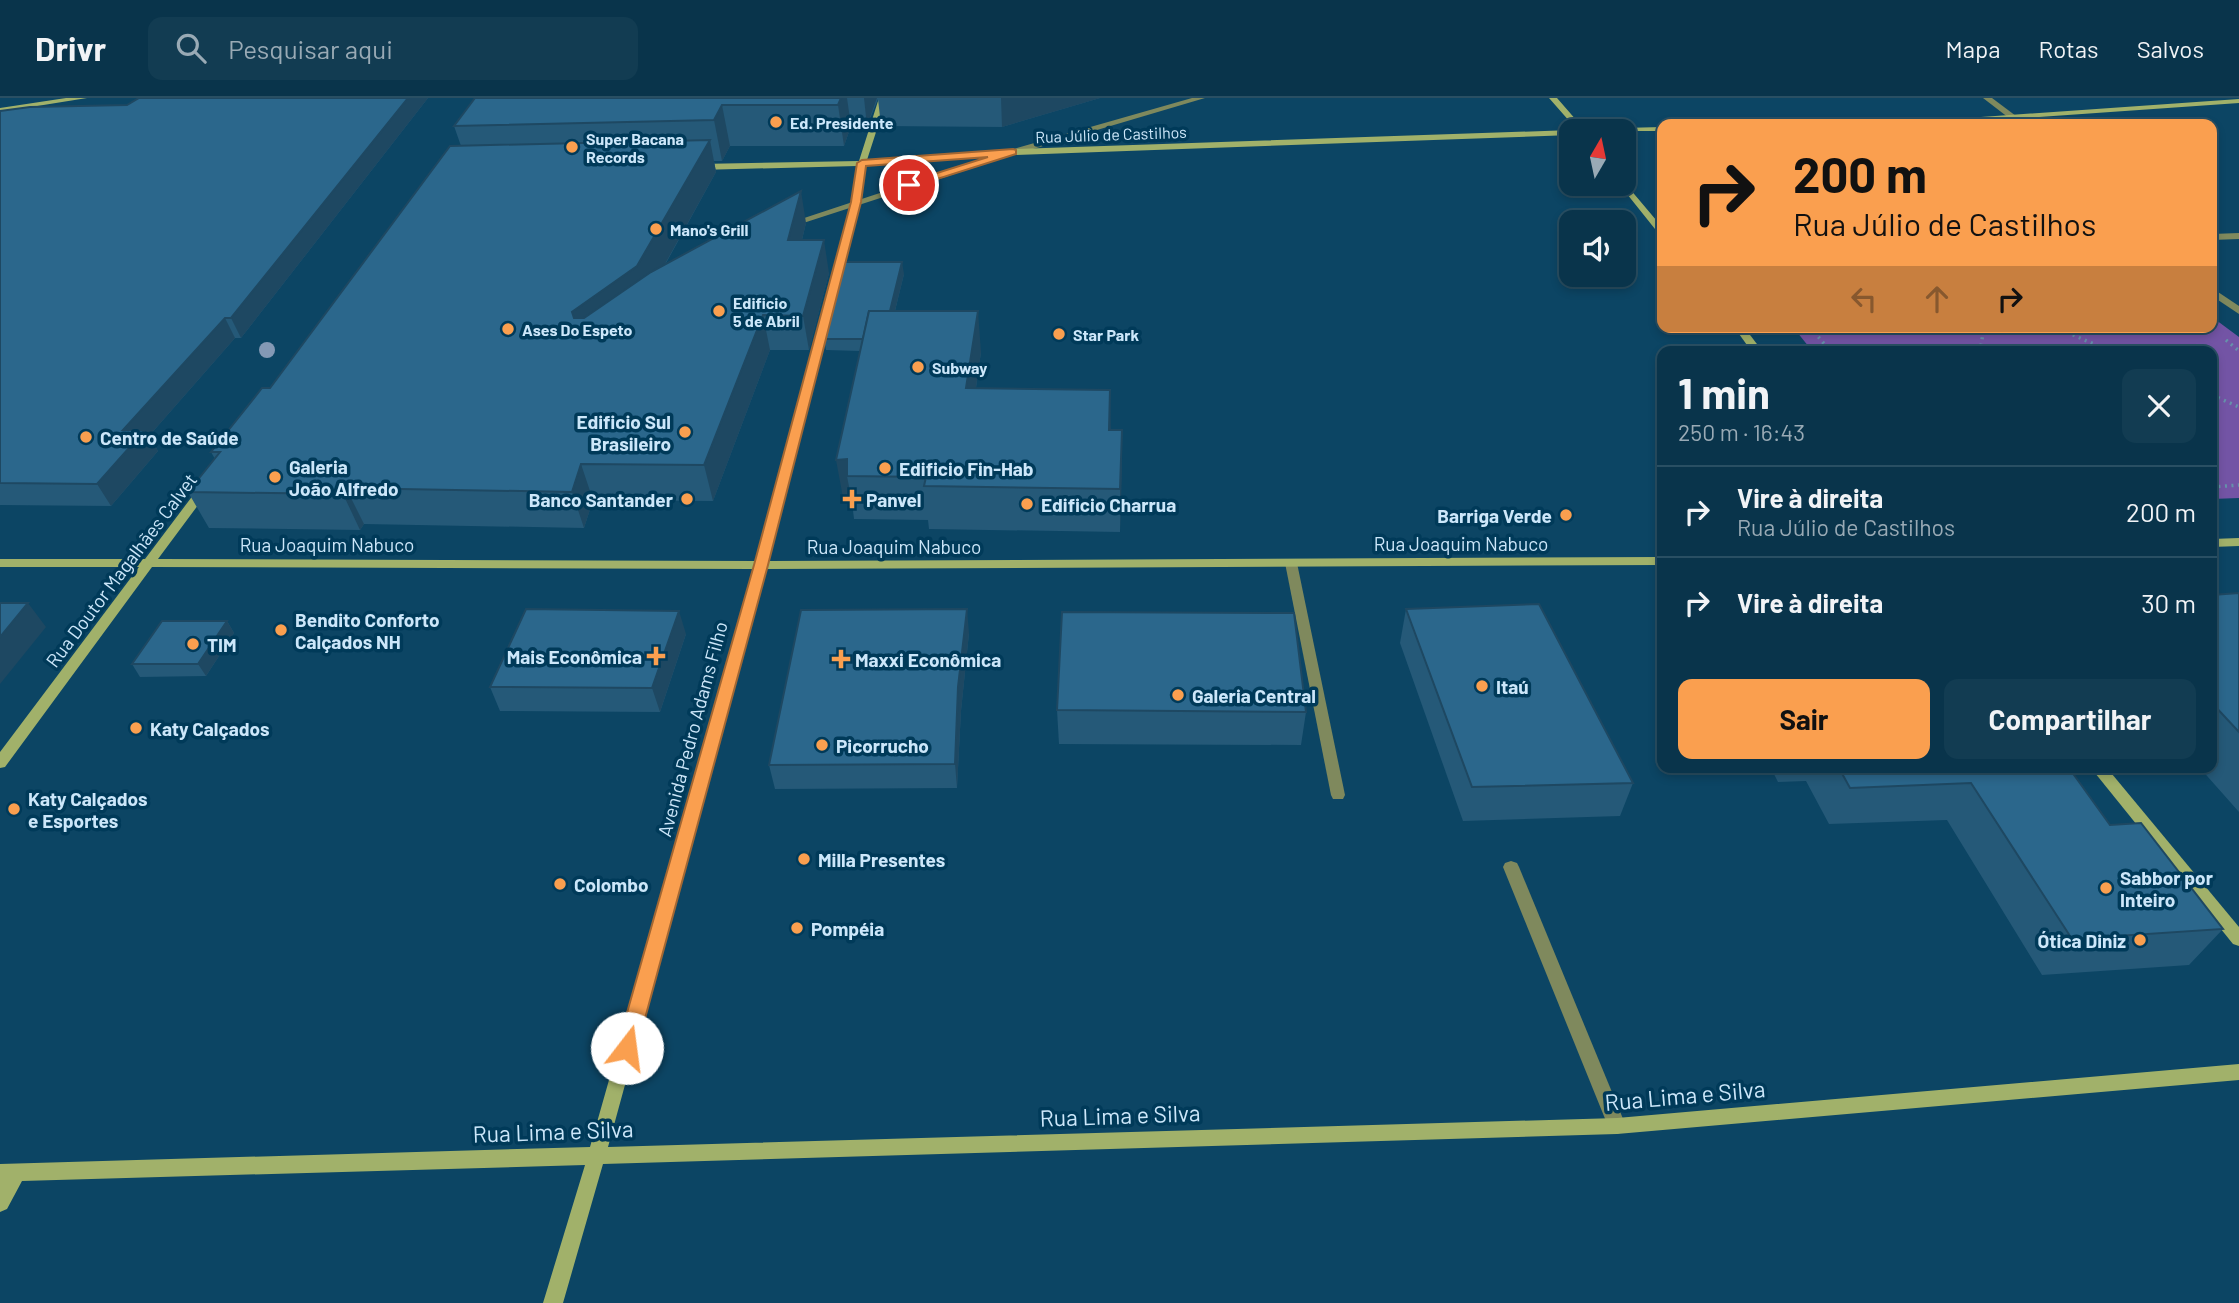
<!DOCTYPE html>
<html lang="pt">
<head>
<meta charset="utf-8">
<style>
	body { margin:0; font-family:Barlow,sans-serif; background:#123c52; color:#f1f3f6; height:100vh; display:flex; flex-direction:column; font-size:26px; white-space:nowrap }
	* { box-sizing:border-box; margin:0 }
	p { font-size:23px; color:#99aab5 }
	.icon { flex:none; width:38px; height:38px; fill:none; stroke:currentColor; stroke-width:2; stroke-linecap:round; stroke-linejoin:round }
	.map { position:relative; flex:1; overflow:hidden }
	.sheet { position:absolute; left:1657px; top:248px; width:560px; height:427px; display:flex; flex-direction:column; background:#09344b; border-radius:14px; box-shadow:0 4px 10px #0003,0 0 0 2px #294f63 }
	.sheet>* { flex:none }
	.top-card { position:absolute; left:1657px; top:21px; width:560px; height:214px; border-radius:14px; box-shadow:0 4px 10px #0003,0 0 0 2px #294f63; background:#fa9f4f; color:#111; overflow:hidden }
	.needle { width:46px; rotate:9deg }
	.buttons { position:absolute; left:1559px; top:21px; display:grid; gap:14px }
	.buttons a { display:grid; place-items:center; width:77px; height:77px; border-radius:14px; background:#09344b; box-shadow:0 4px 10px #0003,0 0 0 2px #294f63; font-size:35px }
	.pin { position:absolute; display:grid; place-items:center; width:60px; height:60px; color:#fff; margin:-30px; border:4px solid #fff; border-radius:50%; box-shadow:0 2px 7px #0007 }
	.me { position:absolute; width:77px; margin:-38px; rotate:15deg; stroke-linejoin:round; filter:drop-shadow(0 0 5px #0008) }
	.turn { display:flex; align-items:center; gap:24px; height:147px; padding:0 21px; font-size:32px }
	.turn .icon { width:91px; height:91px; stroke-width:2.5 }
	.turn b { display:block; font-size:49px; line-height:60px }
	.lanes { display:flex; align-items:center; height:66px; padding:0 21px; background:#0003; justify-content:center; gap:35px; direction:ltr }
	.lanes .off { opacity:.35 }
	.round { display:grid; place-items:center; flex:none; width:74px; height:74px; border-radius:14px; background:#123c52 }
	.overview { display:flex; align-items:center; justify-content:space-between; height:119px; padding:0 21px }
	h1 { font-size:42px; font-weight:700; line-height:52px }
	.button { display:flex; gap:14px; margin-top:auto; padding:14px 21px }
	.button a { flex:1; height:80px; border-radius:14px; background:#fa9f4f; color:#111; font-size:28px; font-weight:700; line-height:80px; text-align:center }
	.button a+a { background:#123c52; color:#f1f3f6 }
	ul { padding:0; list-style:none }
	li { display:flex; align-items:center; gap:21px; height:91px; padding:0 21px; border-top:2px solid #294f63 }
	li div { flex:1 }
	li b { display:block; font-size:26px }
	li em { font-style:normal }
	header { display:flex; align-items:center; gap:42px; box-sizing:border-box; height:98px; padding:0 35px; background:#09344b; border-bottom:2px solid #294f63 }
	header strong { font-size:33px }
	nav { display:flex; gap:38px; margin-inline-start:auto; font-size:24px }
	.search { width:490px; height:63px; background:#123c52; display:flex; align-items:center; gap:18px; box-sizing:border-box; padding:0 24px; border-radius:14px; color:#99aab5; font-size:26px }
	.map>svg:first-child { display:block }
	.green { fill:#7354a5 }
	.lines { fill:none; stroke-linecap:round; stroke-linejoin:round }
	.path { stroke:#6691ab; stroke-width:3.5; stroke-dasharray:2 4.5; stroke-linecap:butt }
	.lane { fill:#7f895d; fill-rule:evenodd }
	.street { fill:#7f895d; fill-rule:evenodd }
	.secondary { fill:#a1b16a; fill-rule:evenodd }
	.tree { fill:#8499b5 }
	.wall { fill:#255978 }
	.shaded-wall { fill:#1e4862 }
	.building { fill:#2b678c; stroke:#1e4862; stroke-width:2 }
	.route { fill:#fa9f4f; stroke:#a26733; stroke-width:2 }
	.poi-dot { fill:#fa9f4f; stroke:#003a59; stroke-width:2.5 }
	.labels { text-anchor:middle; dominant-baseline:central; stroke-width:7; stroke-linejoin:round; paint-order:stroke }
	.far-poi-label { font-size:16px; font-weight:bold; fill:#cce7fa; stroke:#003a59; text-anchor:start }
	.far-street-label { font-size:16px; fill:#cce7fa; stroke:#003a59 }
	.poi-label { font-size:19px; font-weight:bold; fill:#cce7fa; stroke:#003a59; text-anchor:start }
	.street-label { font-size:19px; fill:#cce7fa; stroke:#003a59 }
	.near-street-label { font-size:23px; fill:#cce7fa; stroke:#003a59 }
</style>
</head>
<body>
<header>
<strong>Drivr</strong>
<div class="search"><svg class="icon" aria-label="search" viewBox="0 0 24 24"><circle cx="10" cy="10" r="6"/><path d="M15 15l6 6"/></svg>Pesquisar aqui</div>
<nav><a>Mapa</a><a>Rotas</a><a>Salvos</a></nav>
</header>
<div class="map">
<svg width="2239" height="1205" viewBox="0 0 2239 1205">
	<rect width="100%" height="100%" fill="#0c4564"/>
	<path class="green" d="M2212,219l27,20v161l-27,1v-147h-399l-20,-25h419z"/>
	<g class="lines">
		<g class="path">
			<path d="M1810,229l21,25"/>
			<path d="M2055,229l57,25"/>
			<path d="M2226,242l13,11"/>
			<path d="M1980,254l4,-25"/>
			<path d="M2212,297l27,12"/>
			<path d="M2212,389l27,-2"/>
		</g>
		<g class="lane">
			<path d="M1983,0h9l24,18 -7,2z"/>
			<path d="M1291,461l6,4 48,232 -2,4h-10l-2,-4 -46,-232z"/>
			<path d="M1511,763l6,2 2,4 107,259 -3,6 -6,2 -6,-2 -3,-6 -105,-259 2,-4z"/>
		</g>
		<g class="street">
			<path d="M1192,0h13l-189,56 -225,73 -8,-2 227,-75z"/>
			<path d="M2239,135v6l-27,1v-6z"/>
			<path d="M2212,190l27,18v8l-27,-18z"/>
		</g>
		<g class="secondary">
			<path d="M66,0h21l-87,14v-4z"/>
			<path d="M879,0h8l-20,62 146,-11 559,-19 4,1h-4v4l-559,20 -147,10 -5,37 -92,359 893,-4v8l-896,4 -158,578 1009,-29 622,-54v16l-622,54 -1014,30 -40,139h-20l42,-138 -563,16 -15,28 -7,3v-48l590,-17 164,-578 -602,-2 -147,200 -5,1v-16l139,-185h-139v-8h145l55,-73 4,-1 6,4 -52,70 598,2 95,-359 6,-36 -158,4 -4,-3 4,-3 160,-3z"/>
			<path d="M1549,0h8l27,31 78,-2v4h-84z"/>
			<path d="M2239,1v4l-258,18 -181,3 4,-2 177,-5z"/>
			<path d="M1624,84l38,45v8l-3,-1 -40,-50h5z"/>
			<path d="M1734,229h10l19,25h-11z"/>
			<path d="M2239,440v8l-27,1v-8z"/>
			<path d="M2091,670h16l132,159v19l-6,-2z"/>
		</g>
	</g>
	<circle class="tree" cx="267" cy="252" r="8"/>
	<g class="wall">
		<path d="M139,0h289l-187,240h-6l-86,98 9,15 -47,55 -111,-1v-394l127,-6z"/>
		<path d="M475,0h625l-98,29 -121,-1 -3,-27 -11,27h-16l-7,20h-114l-8,15h-8l2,11 -51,93 141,-42 -4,17 27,33 -20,77h-39l-57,151 -120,-1 -9,28 -220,-4 -4,6 -151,-2 -21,-36 27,-33 -4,-7 59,-64 191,-242 -7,-20z"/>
		<path d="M904,176l-9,37 86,41 -5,36 135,42h11l-2,102 -191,-3 -1,-9 -74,-1 -2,-17 -8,1 16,-152 -34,-1 -2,-11z"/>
		<path d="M2239,495v219l-39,-44h12v-173z"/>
		<path d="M1406,511l227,174 -13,33 -157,5 -63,-178z"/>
		<path d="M227,523l7,12 -28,43 -66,1 -8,-13z"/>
		<path d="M969,535l-8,78 -4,77 -182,1 -6,-24z"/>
		<path d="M686,536l-26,78 -160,-1 -10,-24z"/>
		<path d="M1057,612l249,2 -5,33 -242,-1z"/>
		<path d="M1771,670h298l41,57 113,104 -34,36 -147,10 -95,-155 -118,4 -23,-43 -28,1z"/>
	</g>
	<g class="shaded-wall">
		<path d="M408,0h20l-187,240 -10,-20z"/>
		<path d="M841,0h6l4,28 -7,20 -6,-41z"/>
		<path d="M864,0h13l-10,28z"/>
		<path d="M1001,0h99l-98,29z"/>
		<path d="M722,7l8,41 -8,15 -8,-41z"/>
		<path d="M710,42l6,32 -71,128 -63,46 -10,-34z"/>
		<path d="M801,93l5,32 -12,50 -6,-33z"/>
		<path d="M824,142l5,33 -20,77 -6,-34z"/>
		<path d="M902,164l2,12 -19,77 -2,-12z"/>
		<path d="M978,213l3,41 -11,78 -4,-42z"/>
		<path d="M763,217l7,35 -57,151 -9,-36z"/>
		<path d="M225,220l10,20 -86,98 9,15 -47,55 -14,-22 26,-54z"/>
		<path d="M1110,292l1,42 -2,-2z"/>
		<path d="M1122,332v43l-2,59v-43z"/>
		<path d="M847,361v17l5,26 -8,1 -8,-43z"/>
		<path d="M581,366l12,36 -9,28 -12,-36z"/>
		<path d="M346,390l18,36 -4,6 -17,-36z"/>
		<path d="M28,505l18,24 -46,57v-47z"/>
		<path d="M967,511l2,24 -8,78 -4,77 -2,-24 3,-77z"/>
		<path d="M679,513l7,23 -26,78 -8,-24z"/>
		<path d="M227,523l7,12 -28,43 -8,-12z"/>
	</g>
	<g class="building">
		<path d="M139,0h269l-177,220h-6l-102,112h22l-48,54 -97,-1v-372l30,-4 97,-2z"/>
		<path d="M475,0h366l-3,7h-116l-8,15 -260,6z"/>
		<path d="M710,42l-73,126 -65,46 2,6h10l67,-46 150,-81 -13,49h36l-21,76 -40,-1 -59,150 -123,-1 -9,28 -226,-4 -3,6 -155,-2 32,-40h-9l51,-64h8l180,-242z"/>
		<path d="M844,164h58l-12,49h-21l-6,28h-39z"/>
		<path d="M869,213h109l-12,77 144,2 -1,40h13l-2,59 -196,-3 2,-9 -79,-1v-17l-11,1z"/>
		<path d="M2239,495v139l-27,-29v-108z"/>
		<path d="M0,505h28l-28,34z"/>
		<path d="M1539,506l94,179 -161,4 -66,-178z"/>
		<path d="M526,511l153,2 -27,77 -162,-1z"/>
		<path d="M967,511l-9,78 -3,77 -186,1 32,-155z"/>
		<path d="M1062,514l232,1 12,99 -249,-2z"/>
		<path d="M162,523h65l-29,43h-66z"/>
		<path d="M1839,670h230l41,57 31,-2 82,106 -151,10 -101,-156 -121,5z"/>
	</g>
	<path class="route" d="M1013,51l3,1v4l-107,34 -5,-3 1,-2 83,-26 -122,9 -5,36 -93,363 -131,483 -3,6 -7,2 -7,-2 -3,-6 137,-483 97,-363 6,-39 5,-3z"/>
	<g class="poi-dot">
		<circle cx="776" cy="24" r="7"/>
		<circle cx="572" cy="49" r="7"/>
		<circle cx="656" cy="131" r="7"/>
		<circle cx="719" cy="213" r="7"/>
		<circle cx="508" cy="231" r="7"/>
		<circle cx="1059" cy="236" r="7"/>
		<circle cx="918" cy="269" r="7"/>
		<circle cx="685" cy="334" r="7"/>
		<circle cx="86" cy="339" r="7"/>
		<circle cx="885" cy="370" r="7"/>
		<circle cx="275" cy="379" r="7"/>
		<circle cx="687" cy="401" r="7"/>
		<path d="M848.5 390.5h7v7h7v7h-7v7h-7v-7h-7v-7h7z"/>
		<circle cx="1027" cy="406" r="7"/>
		<circle cx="1566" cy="417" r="7"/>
		<circle cx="281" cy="532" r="7"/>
		<circle cx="193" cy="546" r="7"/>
		<path d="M652.5 547.5h7v7h7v7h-7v7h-7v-7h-7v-7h7z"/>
		<path d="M837.5 550.5h7v7h7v7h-7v7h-7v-7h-7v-7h7z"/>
		<circle cx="1482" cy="588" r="7"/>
		<circle cx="1178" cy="597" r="7"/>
		<circle cx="136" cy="630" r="7"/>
		<circle cx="822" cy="647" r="7"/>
		<circle cx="14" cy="711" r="7"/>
		<circle cx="804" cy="761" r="7"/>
		<circle cx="560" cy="786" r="7"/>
		<circle cx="2106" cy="790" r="7"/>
		<circle cx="797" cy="830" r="7"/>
		<circle cx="2140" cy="842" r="7"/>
	</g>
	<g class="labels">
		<g class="far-poi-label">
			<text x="790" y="24">Ed. Presidente</text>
			<text x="586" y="40">Super Bacana<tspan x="586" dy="18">Records</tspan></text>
			<text x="670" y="131">Mano's Grill</text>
			<text x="733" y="204">Edificio<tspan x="733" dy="18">5 de Abril</tspan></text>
			<text x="522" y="231">Ases Do Espeto</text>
			<text x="1073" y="236">Star Park</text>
			<text x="932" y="269">Subway</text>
		</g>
		<g class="far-street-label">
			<text transform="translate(1111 36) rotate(-2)">Rua Júlio de Castilhos</text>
		</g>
		<g class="poi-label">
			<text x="671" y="323" text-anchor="end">Edificio Sul<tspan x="671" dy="22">Brasileiro</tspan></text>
			<text x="100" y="339">Centro de Saúde</text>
			<text x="289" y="368">Galeria<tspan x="289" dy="22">João Alfredo</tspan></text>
			<text x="899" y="370">Edificio Fin-Hab</text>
			<text x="673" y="401" text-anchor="end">Banco Santander</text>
			<text x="866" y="401">Panvel</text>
			<text x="1041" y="406">Edificio Charrua</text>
			<text x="1552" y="417" text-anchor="end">Barriga Verde</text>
			<text x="295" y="521">Bendito Conforto<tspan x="295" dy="22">Calçados NH</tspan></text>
			<text x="207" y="546">TIM</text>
			<text x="642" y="558" text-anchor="end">Mais Econômica</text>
			<text x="855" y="561">Maxxi Econômica</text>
			<text x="1496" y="588">Itaú</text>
			<text x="1192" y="597">Galeria Central</text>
			<text x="150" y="630">Katy Calçados</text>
			<text x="836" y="647">Picorrucho</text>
			<text x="28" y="700">Katy Calçados<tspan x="28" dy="22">e Esportes</tspan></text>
			<text x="818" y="761">Milla Presentes</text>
			<text x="2120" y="779">Sabbor por<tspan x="2120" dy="22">Inteiro</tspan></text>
			<text x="574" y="786">Colombo</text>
			<text x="811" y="830">Pompéia</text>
			<text x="2126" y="842" text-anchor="end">Ótica Diniz</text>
		</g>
		<g class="street-label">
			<text x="1461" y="445">Rua Joaquim Nabuco</text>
			<text x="327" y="446">Rua Joaquim Nabuco</text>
			<text x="894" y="448">Rua Joaquim Nabuco</text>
			<text transform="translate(121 472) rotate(-53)">Rua Doutor Magalhães Calvet</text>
			<text transform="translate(692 631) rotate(-75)">Avenida Pedro Adams Filho</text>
		</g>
		<g class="near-street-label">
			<text transform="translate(1685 997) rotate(-5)">Rua Lima e Silva</text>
			<text transform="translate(1120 1017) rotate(-2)">Rua Lima e Silva</text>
			<text transform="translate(553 1033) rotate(-2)">Rua Lima e Silva</text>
		</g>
	</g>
</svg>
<div class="buttons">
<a><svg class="needle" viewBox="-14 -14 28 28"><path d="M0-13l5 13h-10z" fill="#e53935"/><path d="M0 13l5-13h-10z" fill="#99aab5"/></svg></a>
<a><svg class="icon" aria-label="sound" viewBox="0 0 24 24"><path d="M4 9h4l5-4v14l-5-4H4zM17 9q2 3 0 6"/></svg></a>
</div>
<div class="pin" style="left:909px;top:87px;background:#d93025"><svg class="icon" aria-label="arrive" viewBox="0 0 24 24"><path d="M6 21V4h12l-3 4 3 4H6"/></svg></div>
<svg class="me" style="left:627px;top:950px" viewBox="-20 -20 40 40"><circle r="19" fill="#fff"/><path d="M0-13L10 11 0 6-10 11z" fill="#fa9f4f"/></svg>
<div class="top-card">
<div class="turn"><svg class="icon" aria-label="right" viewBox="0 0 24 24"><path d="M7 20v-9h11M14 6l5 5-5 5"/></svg><div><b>200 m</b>Rua Júlio de Castilhos</div></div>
<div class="lanes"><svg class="icon off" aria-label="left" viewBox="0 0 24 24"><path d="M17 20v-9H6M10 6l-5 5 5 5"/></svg><svg class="icon off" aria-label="ahead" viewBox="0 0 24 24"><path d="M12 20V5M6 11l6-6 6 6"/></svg><svg class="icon" aria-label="right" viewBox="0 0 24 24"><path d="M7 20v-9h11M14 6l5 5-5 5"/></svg></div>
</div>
<section class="sheet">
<div class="overview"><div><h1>1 min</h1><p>250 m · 16:43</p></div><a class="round"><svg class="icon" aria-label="close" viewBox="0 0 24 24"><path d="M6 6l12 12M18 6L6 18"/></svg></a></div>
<ul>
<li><svg class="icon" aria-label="right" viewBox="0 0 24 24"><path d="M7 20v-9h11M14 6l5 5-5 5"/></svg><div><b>Vire à direita</b><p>Rua Júlio de Castilhos</p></div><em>200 m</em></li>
<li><svg class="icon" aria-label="right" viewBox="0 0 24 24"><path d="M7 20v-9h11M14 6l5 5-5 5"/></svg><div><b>Vire à direita</b></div><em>30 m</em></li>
</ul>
<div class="button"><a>Sair</a><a>Compartilhar</a></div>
</section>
</div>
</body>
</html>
